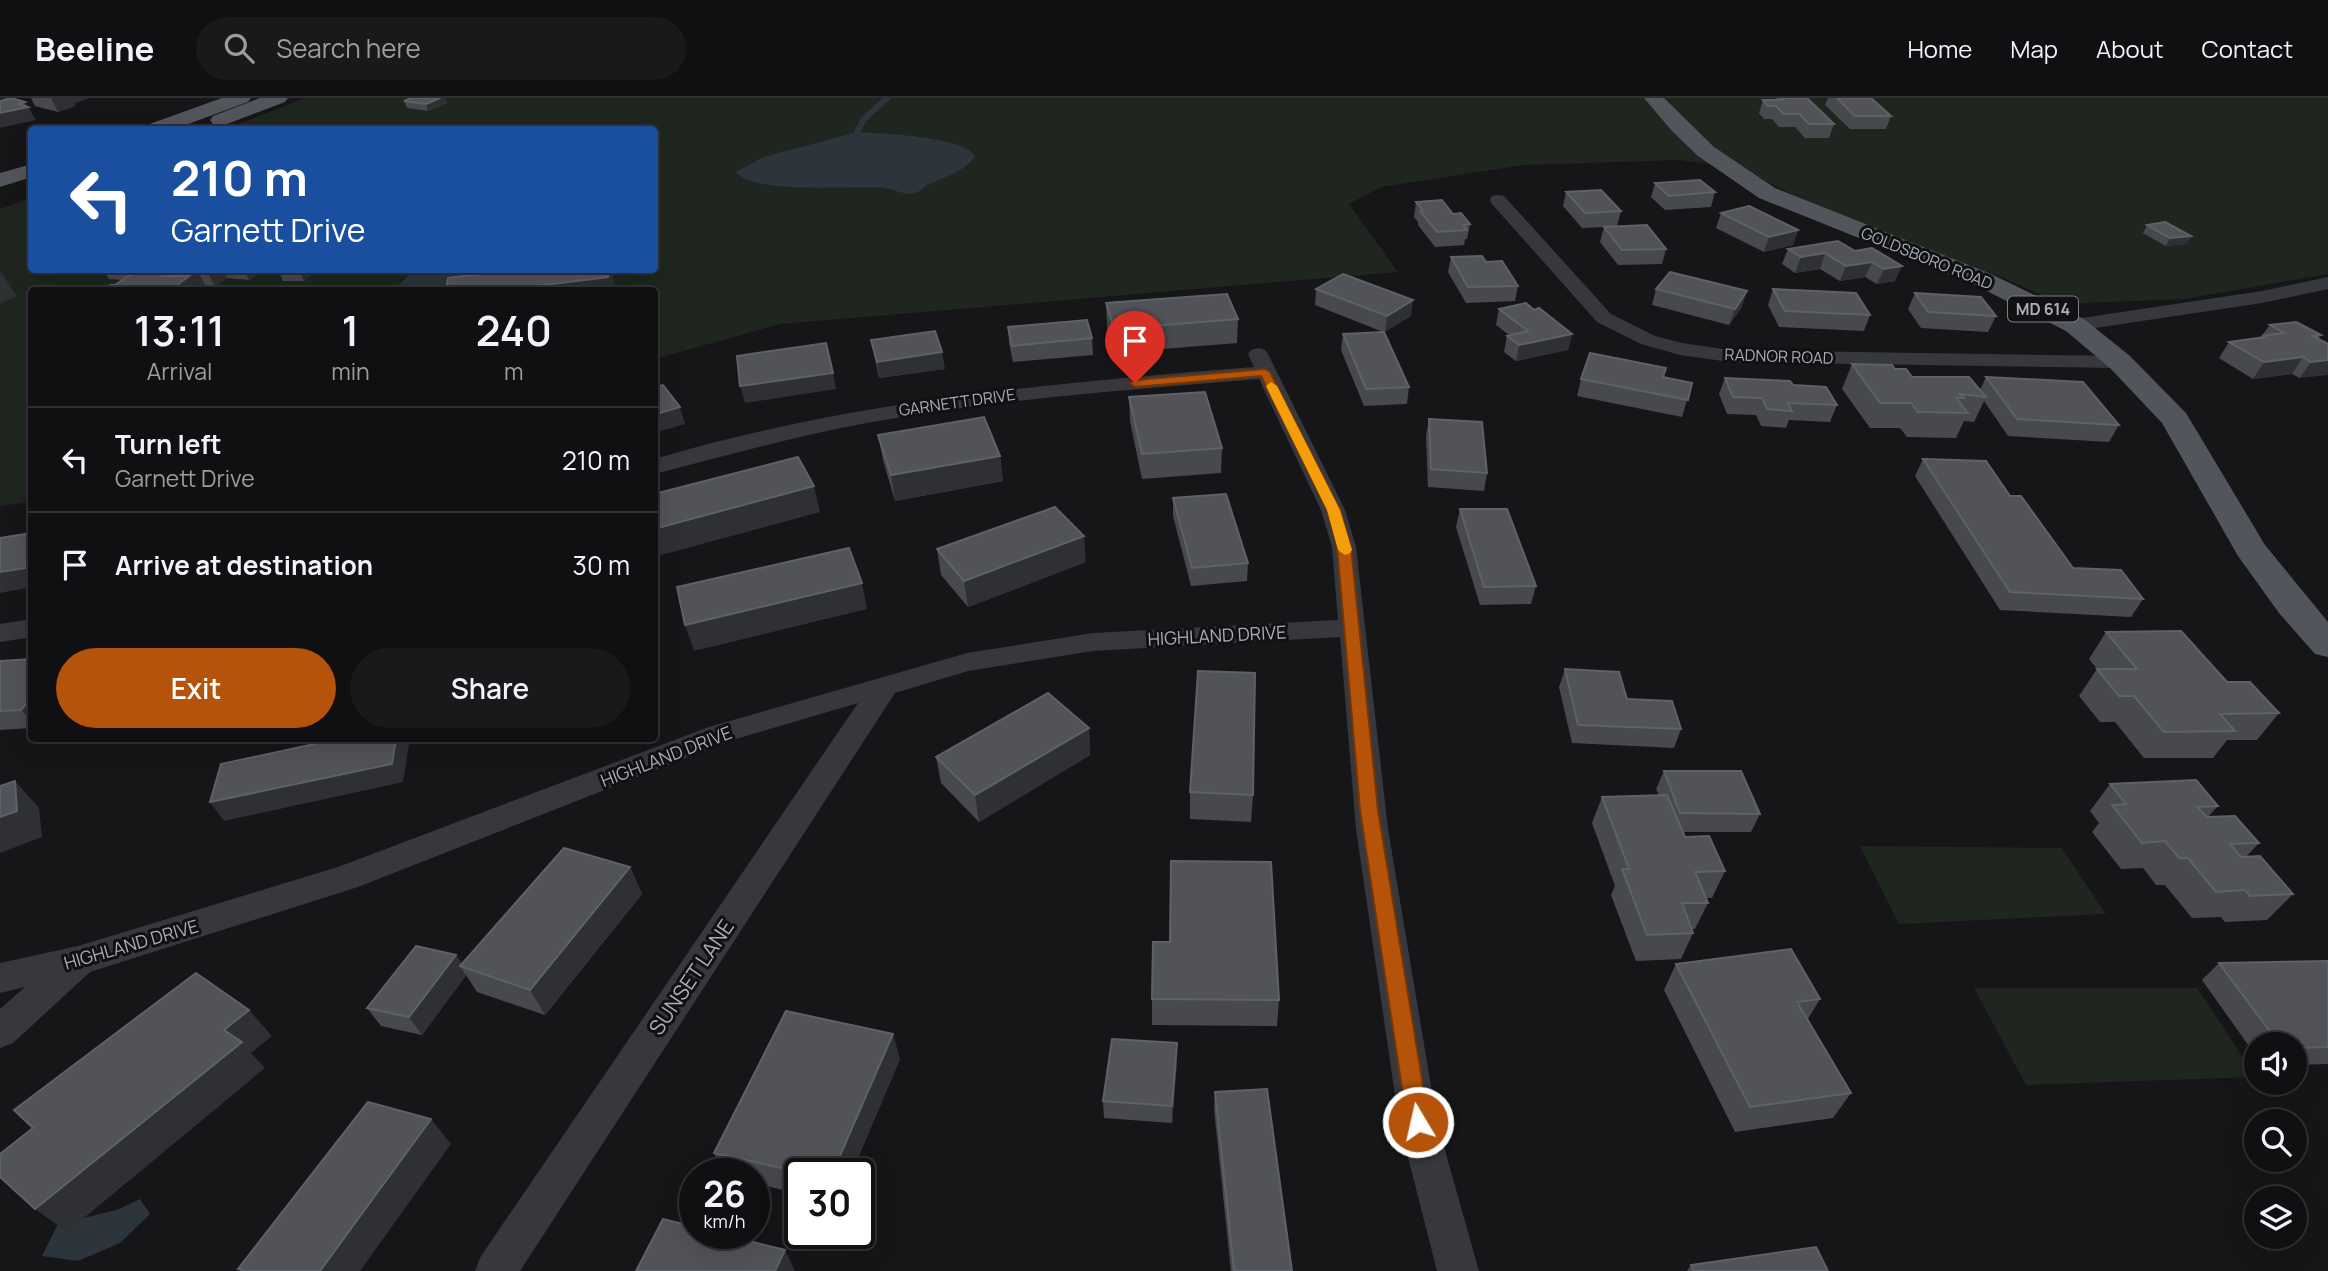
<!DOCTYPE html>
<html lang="en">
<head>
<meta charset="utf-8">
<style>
	body { margin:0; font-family:Manrope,sans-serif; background:#19191b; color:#f1f3f6; height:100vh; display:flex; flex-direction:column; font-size:26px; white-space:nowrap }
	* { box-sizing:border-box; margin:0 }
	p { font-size:23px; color:#9c9d9f }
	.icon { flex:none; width:38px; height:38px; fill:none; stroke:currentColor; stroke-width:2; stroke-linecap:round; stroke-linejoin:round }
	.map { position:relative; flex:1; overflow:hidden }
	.drawer { position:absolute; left:28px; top:189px; width:630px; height:455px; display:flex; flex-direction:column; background:#101012; border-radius:7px; box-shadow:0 7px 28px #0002,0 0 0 2px #303032 }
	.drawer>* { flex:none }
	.guide { position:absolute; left:28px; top:28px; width:630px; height:147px; border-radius:7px; box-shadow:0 7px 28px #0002,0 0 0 2px #303032; background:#1a4fa0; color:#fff; overflow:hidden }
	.buttons { position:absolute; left:2244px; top:934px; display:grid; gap:14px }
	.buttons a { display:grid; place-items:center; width:63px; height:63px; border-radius:50%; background:#101012; box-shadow:0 7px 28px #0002,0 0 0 2px #303032; font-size:35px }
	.speed { position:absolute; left:679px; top:1060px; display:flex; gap:14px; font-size:35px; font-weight:700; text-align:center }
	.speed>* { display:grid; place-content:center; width:91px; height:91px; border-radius:50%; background:#101012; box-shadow:0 7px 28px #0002,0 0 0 2px #303032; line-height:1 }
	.speed small { font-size:18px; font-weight:400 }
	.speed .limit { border:4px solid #111; border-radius:10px; background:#fff; color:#111 }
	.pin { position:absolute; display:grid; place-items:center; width:60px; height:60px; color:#fff; margin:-72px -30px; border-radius:50% 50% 50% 0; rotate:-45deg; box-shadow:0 0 7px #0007 }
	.pin .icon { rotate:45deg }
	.me { position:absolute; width:77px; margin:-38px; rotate:351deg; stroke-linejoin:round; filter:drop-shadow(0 0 5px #0008) }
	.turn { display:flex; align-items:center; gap:24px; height:147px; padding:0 28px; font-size:32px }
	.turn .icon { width:91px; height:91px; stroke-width:2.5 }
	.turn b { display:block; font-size:49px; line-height:60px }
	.eta { display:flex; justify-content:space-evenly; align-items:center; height:119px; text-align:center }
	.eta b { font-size:42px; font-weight:600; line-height:49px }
	.cta { display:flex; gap:14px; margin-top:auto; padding:14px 28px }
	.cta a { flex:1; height:80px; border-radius:42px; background:#b45309; color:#fff; font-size:28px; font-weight:600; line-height:80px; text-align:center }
	.cta a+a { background:#19191b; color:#f1f3f6 }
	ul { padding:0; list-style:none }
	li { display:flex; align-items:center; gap:21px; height:105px; padding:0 28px; border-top:2px solid #303032 }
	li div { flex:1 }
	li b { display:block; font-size:26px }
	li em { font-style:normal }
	header { display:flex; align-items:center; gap:42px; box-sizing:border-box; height:98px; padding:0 35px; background:#101012; border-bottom:2px solid #303032 }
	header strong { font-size:33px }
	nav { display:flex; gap:38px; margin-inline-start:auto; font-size:24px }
	.search { width:490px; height:63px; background:#19191b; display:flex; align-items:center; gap:18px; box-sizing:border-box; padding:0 24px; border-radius:38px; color:#9c9d9f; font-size:26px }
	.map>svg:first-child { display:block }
	.green { fill:#1e261f }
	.water { fill:#2c353c }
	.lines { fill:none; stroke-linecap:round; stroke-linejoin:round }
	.stream { stroke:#2c353c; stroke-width:6 }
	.street { fill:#37383d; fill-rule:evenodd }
	.primary { fill:#53555c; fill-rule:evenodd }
	.wall { fill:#47494d }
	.shaded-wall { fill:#2f3033 }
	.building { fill:#525359; stroke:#5f6168; stroke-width:2 }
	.route { fill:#b45309; stroke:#753606; stroke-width:2 }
	.slow { fill:#f59e0b }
	.labels { text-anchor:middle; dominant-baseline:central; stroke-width:6; stroke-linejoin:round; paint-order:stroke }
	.far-street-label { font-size:16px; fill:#a8adb8; stroke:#111113 }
	.shield { fill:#111113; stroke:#7b7e86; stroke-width:2 }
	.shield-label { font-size:16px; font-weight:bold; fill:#a8adb8 }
	.street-label { font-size:18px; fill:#a8adb8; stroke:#111113 }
	.near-street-label { font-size:21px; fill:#a8adb8; stroke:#111113 }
</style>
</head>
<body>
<header>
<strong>Beeline</strong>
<div class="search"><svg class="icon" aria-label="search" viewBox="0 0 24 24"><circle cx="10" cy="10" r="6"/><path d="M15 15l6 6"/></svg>Search here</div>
<nav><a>Home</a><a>Map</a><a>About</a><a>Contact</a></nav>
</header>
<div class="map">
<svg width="2328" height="1173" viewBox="0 0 2328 1173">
	<rect width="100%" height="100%" fill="#161618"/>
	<g class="green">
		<path d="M305,0h2023v176l-144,25 -123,5 -60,-27 -192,-74 -67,-34 -62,-9 -156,5 -143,22 -32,17 49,68 -618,52 -125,35 -1,-69h-622l-1,212 -31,4v-297l31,-11 1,72h622v-140l-428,-1z"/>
		<path d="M1860,748l202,2 44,66 -207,10z"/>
		<path d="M1974,890h223l59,89 -230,8z"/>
	</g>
	<g class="water">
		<path d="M857,34c21,1 112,5 118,25 -14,16 -28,19 -46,27 -5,2 -8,7 -13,9 -10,3 -22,-4 -32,-5 -29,-3 -131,7 -148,-16l28,-15z"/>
		<path d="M414,172h54l-18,19h-55z"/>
		<path d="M140,1101l10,15 -30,29 -42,18 -36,-5 16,-32 59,-14z"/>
	</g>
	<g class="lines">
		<path class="stream" d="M857,34l7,-13 23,-21"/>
		<g class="street">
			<path d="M1498,97l6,1 107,118 44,22 27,7 48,7 390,6 7,2 3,4 -3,4 -7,2 -390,-6 -50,-7 -39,-11 -44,-22 -105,-118 -2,-4 2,-4z"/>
			<path d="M2328,179v12l-66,14 -187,28 -10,-6 10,-6 187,-28z"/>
			<path d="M1258,250l7,2 3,4 77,156 11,37 32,282 49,293 42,149h-42l-38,-149 -43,-293 -16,-192 -247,14 -125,20 -73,22 -375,578h-45l6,-15 377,-553 -129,38 -371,146 -268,85 -77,71 -13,5v-39l25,-22 -25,6v-30l78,-17 260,-79 371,-140 258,-74 126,-20 245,-13 -6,-73 -11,-37 -62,-131c-131,11 -262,20 -392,44 -72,13 -142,33 -213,51v-15c195,-58 398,-76 600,-92l-6,-13 3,-4z"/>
			<path d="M32,521v18l-32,5v-18z"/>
		</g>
		<g class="primary">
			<path d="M222,0h29l-3,4 -76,28h-31l3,-4z"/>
			<path d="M260,0h28l-3,4 -58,22h-14l-3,-4 3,-4z"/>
			<path d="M1644,0h20l50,49 61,41 214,85 95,46 46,37 56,57 79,132 63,77v35l-13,-3 -36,-41 -41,-57 -76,-133 -52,-55 -44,-37 -95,-48 -212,-85 -61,-42 -26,-25z"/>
			<path d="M32,66v13l-32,10v-14z"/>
		</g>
	</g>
	<g class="wall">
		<path d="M31,0h58l-15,5 1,3 -17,6 -23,-6z"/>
		<path d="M1776,0h31l27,26 -5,14h-24l-10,-11h-16l-7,-8h-8l-5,-6 4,-13h12z"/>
		<path d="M1828,0h43l20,18 -5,13h-36l-25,-24z"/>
		<path d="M404,3l43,2 -19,8 -21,-3z"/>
		<path d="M1655,85l60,9 -4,15 -46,3 -14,-13z"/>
		<path d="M1566,94l55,19 -4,15 49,23 -4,15 -44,1 -18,-23 4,-15 -22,1 -19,-22z"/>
		<path d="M1416,104l37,12 17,10 -3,15h-2l-1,6 -29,2 -17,-22v-3l-4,-5z"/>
		<path d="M1721,115l77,17 -5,15 -29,7 -48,-24z"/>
		<path d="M2147,127l44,11 -4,8 -21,2 -23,-13z"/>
		<path d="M1872,150l23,33 -18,3 -12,-7 -25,4 -20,-12 -25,4 -13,-9 6,-15 67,2z"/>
		<path d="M1451,159l35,5 32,24 -3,15 -49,2 -18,-31z"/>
		<path d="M103,172h162l-16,10 -22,-2 -12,8 -100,-1 8,-5 -14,-1z"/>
		<path d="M270,172h73l-3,2h-26l-10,9h-21l-4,-9h-8z"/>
		<path d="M1316,191l95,27 -27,16 25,55 -2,17 -43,2 -23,-56 2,-16 40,-2 -68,-27z"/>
		<path d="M1656,191l86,18 -13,18 -77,-20z"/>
		<path d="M1773,191l97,26 -6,16 -85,-4 -11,-22z"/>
		<path d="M1915,195l81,23 -8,16 -67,-4 -13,-19z"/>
		<path d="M1106,205l132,16 -1,24 -123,10 -7,-27z"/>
		<path d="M1499,211l35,1 38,24 -4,16 -52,11 -12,-9 3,-16 2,-1 -13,-10z"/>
		<path d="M2270,227l51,10 -3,4 10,5 -28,34 -8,-4 -39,5 -34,-21 10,-16 31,-4z"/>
		<path d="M1008,229l84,11 1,17 -80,7 -4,-19z"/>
		<path d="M871,242l74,29 -66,9z"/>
		<path d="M1852,266l43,5 17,8 68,13 6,-13 133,48 -10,17 -101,-6 -24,-35 -10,21 -10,-1 -8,17 -49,-1 -7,-9h-30l-28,-39z"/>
		<path d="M1663,279l29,6 -10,34 -105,-21 4,-17z"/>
		<path d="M1725,280l68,7 44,20 -7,17 -41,-2 -3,8 -25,-2 -5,-11 -29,-1 -8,-20z"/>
		<path d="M1129,299l93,51 -1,25 -79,6 -12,-58z"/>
		<path d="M1429,321l58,54 -3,18 -56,-4 -2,-51z"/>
		<path d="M878,337l122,21 3,25 -108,20 -12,-41z"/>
		<path d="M1923,361l87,37 63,72 70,31 -12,18 -131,-7 -85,-134z"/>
		<path d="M1173,400l75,65 -1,18 -56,5 -18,-70z"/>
		<path d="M1460,411l76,77 -5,18 -51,1 -24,-78z"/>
		<path d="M937,451l149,13 -118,45 -27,-32z"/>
		<path d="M2106,534l121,50 52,31 -22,27h-30l-14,18h-69l-29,-36h-15l-21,-26 18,-27 -8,-10z"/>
		<path d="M32,561v69l-32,2v-69z"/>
		<path d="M1565,571l62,30 54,30 -7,19 -102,-5 -13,-56z"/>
		<path d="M1089,630l1,27 -111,67 -38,-39 -5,-26z"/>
		<path d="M1664,673l96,43 -9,18h-68l2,5 40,34 -13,27h-6l2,5 -13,26h-3l1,4 -12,26 -45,2 -25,-66 4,-9 -23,-63 10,-26 57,-2 -3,-6z"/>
		<path d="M2110,686l108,22 -10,11 51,26 -13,14 47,37 -26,26 -42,2 -4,-5 -29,1 -27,-33h-9l-13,-17 -22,1 -29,-37 7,-9 -9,-12z"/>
		<path d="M1190,694l63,3 -2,27 -61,-3z"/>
		<path d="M630,769l12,27 -97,121 -68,-23 -11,-17 -44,60 -41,-9 -14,-18 89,-53 6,9z"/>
		<path d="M2328,863v103l-34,1v-20h-38v11l-54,-76 17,-17z"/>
		<path d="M1676,866l144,35 -12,20 43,74 -18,25 -98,14 -71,-142z"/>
		<path d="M1152,901l127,1 -2,26 -125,-1z"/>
		<path d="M900,961l-49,115h-51v20l-46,-11v-9h-30l-10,-21z"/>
		<path d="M1177,963l-5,62 -68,-5 -1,-17z"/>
		<path d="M1215,994l77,179h-61l-17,-162z"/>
		<path d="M1691,1167l137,6h-141z"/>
	</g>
	<g class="shaded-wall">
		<path d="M51,0h38l-15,5 1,3 -17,6z"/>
		<path d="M440,0h5l2,5 -19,8 -2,-7z"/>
		<path d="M25,4l11,18 -36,8v-15l19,-9z"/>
		<path d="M1798,132l-5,15 -29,7 5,-15z"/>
		<path d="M2191,138l-4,8 -21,2 4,-8z"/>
		<path d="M1825,155l-5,16 -25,4 6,-16z"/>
		<path d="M1872,164l-7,15 -25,4 6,-15z"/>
		<path d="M1902,168l-7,15 -18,3 7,-15z"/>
		<path d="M172,172h25l8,15 -6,5h-28l-8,-14z"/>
		<path d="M206,172h16l5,8 -12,8z"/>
		<path d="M244,172h21l-16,10z"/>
		<path d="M299,172h13l2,2 -10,9z"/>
		<path d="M608,172h3l3,10 1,10h-112z"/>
		<path d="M0,173l17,25 -17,8z"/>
		<path d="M1747,193l-5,16 -13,18 6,-16z"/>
		<path d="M1413,202l-2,16 -26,16 2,-16z"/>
		<path d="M1572,236l-4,16 -52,11 3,-16z"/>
		<path d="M942,254l3,17 -66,9 -2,-16z"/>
		<path d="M2303,259l-11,17 -39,5 11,-17z"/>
		<path d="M2328,262v15l-28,3 11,-16z"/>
		<path d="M833,275l3,16 -91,14 -5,-17z"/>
		<path d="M680,309l5,17 -31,9v-18z"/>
		<path d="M1000,358l3,25 -108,20 -4,-26z"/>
		<path d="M814,388l6,26 -166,45v-28z"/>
		<path d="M1084,438l2,26 -118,45 -4,-26z"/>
		<path d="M32,469v20l-32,6v-21z"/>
		<path d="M862,485l5,26 -173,42 -9,-26z"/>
		<path d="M32,599v25l-11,-12z"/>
		<path d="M1089,630l1,27 -111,67 -4,-27z"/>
		<path d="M396,640h9l4,7 -6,37 -179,39 -14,-19z"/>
		<path d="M15,683l24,27 3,29 -42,16v-36z"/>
		<path d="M630,769l12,27 -97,121 -15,-25z"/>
		<path d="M456,857l8,12 -4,-1 6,10 -44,59 -13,-18z"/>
		<path d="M249,912l23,26 -21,17 14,15 -198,164 -32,-23 189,-179z"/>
		<path d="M893,936l7,25 -49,115h-19z"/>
		<path d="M1177,945v18l-5,62v-17z"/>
		<path d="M431,1021l20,25 -91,127h-40z"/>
		<path d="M785,1152l10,21h-20z"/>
	</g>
	<g class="building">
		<path d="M11,0l14,4 -6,2 9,3 -28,6v-12z"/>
		<path d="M412,0h28l-14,6 -22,-3z"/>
		<path d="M1780,0h27l27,26h-25l-10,-10h-16l-7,-8h-8l-5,-6h20z"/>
		<path d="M1837,0h34l20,18h-36z"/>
		<path d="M1700,82l15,12 -46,4 -14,-13z"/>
		<path d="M1601,92l20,21 -36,2 -19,-21z"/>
		<path d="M1442,102l11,14 8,-1 9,11 -7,1 4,5 -30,2 -17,-21 3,-1 -7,-8z"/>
		<path d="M1749,108l49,24 -29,7 -48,-24z"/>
		<path d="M2165,124l26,14 -21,2 -23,-13z"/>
		<path d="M1647,127l19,24 -44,1 -18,-23z"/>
		<path d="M1838,143l17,10 17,-3 30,18 -18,3 -12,-7 -26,4 -21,-13 -24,4 -13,-8z"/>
		<path d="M1482,158l4,6 16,-1 16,25 -50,1 -17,-30z"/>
		<path d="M137,172h35l-9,6h26l-18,14h-69l8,-5h5z"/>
		<path d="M513,172h95v7l-105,13h-57l2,-12z"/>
		<path d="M1670,174l77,19 -12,18 -79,-20z"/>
		<path d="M1343,176l70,26 -26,16 -71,-27z"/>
		<path d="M1773,191l83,4 14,22 -85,-4z"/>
		<path d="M1915,195l66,4 15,19 -68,-4z"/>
		<path d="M1227,196l11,25 -124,10 -8,-26z"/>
		<path d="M1526,205l8,7 5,-2 33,26 -53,11 -12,-9 21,-5 -29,-22z"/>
		<path d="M1087,222l5,18 -80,8 -4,-19z"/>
		<path d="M2296,224l25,13 -8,1 15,8v16l-17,2 -8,-5 -39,5 -35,-20 36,-5 -3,-1 22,-3 -14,-8z"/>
		<path d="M935,233l7,21 -65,10 -6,-22z"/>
		<path d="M1384,234l25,55 -43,2 -23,-55z"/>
		<path d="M826,245l7,30 -93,13 -3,-30z"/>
		<path d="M1590,255l76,15 -3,9 29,6 -4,17 -107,-21z"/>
		<path d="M1852,266l40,1 3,4h11l6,8h57l17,20 -26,-3 4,4h-8l12,15 -50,-1 -7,-9h-31z"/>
		<path d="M1986,279l97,5 36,43 -102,-6z"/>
		<path d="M1725,280l65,3 3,4 33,2 11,18 -49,-2 4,8 -25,-2 -5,-11 -29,-1z"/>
		<path d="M663,287l17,22 -26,8v-28z"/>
		<path d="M1205,294l17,56 -80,6 -13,-57z"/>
		<path d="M984,319l16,39 -109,19 -13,-40z"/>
		<path d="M1429,321l53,3 5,51 -56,-4z"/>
		<path d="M798,359l16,29 -160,43v-35z"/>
		<path d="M1923,361l63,2 24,35h11l52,72 48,2 22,29 -133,-7z"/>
		<path d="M1226,396l22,69 -56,5 -19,-70z"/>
		<path d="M1055,409l29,29 -120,45 -27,-32z"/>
		<path d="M1460,411h47l29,77 -52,1z"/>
		<path d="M32,435v34l-32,5v-34z"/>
		<path d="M849,450l13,35 -177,42 -8,-38z"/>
		<path d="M2181,533l46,51h23l29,31 -59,1 15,17 -71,1 -30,-36h-15l-22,-27h40l-31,-37z"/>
		<path d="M32,561v38l-11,13 -21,1v-50z"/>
		<path d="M1565,571l54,3 8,27 45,2 9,28 -103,-4z"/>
		<path d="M1198,573l57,2 -2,122 -63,-3z"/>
		<path d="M1048,595l41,35 -114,67 -39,-38z"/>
		<path d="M342,640h54l-4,26 -182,38 11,-38z"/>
		<path d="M1664,673h77l19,43 -80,-1z"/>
		<path d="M2196,682l22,26 -21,1 10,10 28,-1 24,27 -29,1 11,13 19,-1 33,38 -43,2 -5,-6 -29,2 -28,-34h-9l-14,-17 -23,2 -30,-38 14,-1 -16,-20z"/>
		<path d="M15,683l2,30 -17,6v-31z"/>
		<path d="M1667,697l18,42 24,-1 16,35 -30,1 13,31h-26l11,30 -46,2 -25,-66h7l-27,-72z"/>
		<path d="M564,750l66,19 -100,123 -70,-24z"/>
		<path d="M1171,763l100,1 8,138 -127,-1 1,-57h17z"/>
		<path d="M416,848l40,9 -47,62 -42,-9z"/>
		<path d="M1791,851l29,50 -23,3 54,91 -101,14 -74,-143z"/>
		<path d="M2328,863v86l-34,1v-3h-14l-61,-82z"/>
		<path d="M196,875l53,37 -25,20 18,12 -207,167 -35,-32v-23l33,-26 -19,-18z"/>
		<path d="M786,913l107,23 -61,140h-23l-95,-21z"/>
		<path d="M1112,941l65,4 -5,63 -69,-5z"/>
		<path d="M1267,991l25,182h-58l-19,-179z"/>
		<path d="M368,1004l63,17 -111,152h-75l-7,-2z"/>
		<path d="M663,1121l32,8v7h27l63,16 -10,21h-139z"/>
		<path d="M1816,1149l12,24h-134l-3,-6z"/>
	</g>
	<path class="route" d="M1265,271l5,3 70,138 11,37 27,263 51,312 -3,7 -8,3 -7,-3 -4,-7 -47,-312 -23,-263 -10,-37 -66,-134 -126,11 -6,-4 6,-3z"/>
	<path class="slow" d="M1271,284l6,4 63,124 12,40 -2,3 -5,2 -7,-5 -11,-40 -61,-124z"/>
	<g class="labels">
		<g class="far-street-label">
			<text transform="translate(1927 160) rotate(22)">GOLDSBORO ROAD</text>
			<text transform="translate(1779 258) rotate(2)">RADNOR ROAD</text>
			<text transform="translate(957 304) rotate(-8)">GARNETT DRIVE</text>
		</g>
		<rect class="shield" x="2008" y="198.5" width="70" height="25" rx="5"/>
		<g class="shield-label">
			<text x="2043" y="211">MD 614</text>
		</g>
		<g class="street-label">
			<text transform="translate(1217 537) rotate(-3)">HIGHLAND DRIVE</text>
			<text transform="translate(666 658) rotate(-21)">HIGHLAND DRIVE</text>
			<text transform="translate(131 846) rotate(-16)">HIGHLAND DRIVE</text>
		</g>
		<g class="near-street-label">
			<text transform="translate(691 879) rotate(-56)">SUNSET LANE</text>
		</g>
	</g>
</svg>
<div class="buttons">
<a><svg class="icon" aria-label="sound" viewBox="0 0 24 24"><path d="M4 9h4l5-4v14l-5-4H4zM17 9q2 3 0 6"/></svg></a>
<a><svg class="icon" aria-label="search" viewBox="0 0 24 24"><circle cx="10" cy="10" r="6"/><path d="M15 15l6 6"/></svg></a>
<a><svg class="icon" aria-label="layers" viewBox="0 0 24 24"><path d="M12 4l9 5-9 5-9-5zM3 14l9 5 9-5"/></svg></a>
</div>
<div class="speed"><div>26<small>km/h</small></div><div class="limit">30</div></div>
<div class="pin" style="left:1135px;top:285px;background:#d93025"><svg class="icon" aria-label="arrive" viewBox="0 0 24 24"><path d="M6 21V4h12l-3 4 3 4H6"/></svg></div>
<svg class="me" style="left:1418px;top:1024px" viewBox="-20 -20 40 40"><circle r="17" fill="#b45309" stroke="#fff" stroke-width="3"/><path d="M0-11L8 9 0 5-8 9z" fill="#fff"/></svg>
<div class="guide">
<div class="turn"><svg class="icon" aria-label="left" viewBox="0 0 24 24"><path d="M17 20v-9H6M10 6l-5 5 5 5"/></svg><div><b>210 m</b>Garnett Drive</div></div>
</div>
<section class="drawer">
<div class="eta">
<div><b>13:11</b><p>Arrival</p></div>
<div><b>1</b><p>min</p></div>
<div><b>240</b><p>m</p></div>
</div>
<ul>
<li><svg class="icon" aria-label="left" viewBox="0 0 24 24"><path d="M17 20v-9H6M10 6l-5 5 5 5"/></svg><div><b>Turn left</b><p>Garnett Drive</p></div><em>210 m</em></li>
<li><svg class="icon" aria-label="arrive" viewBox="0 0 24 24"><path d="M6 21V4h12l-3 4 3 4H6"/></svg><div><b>Arrive at destination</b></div><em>30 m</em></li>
</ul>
<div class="cta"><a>Exit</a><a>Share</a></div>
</section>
</div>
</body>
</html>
